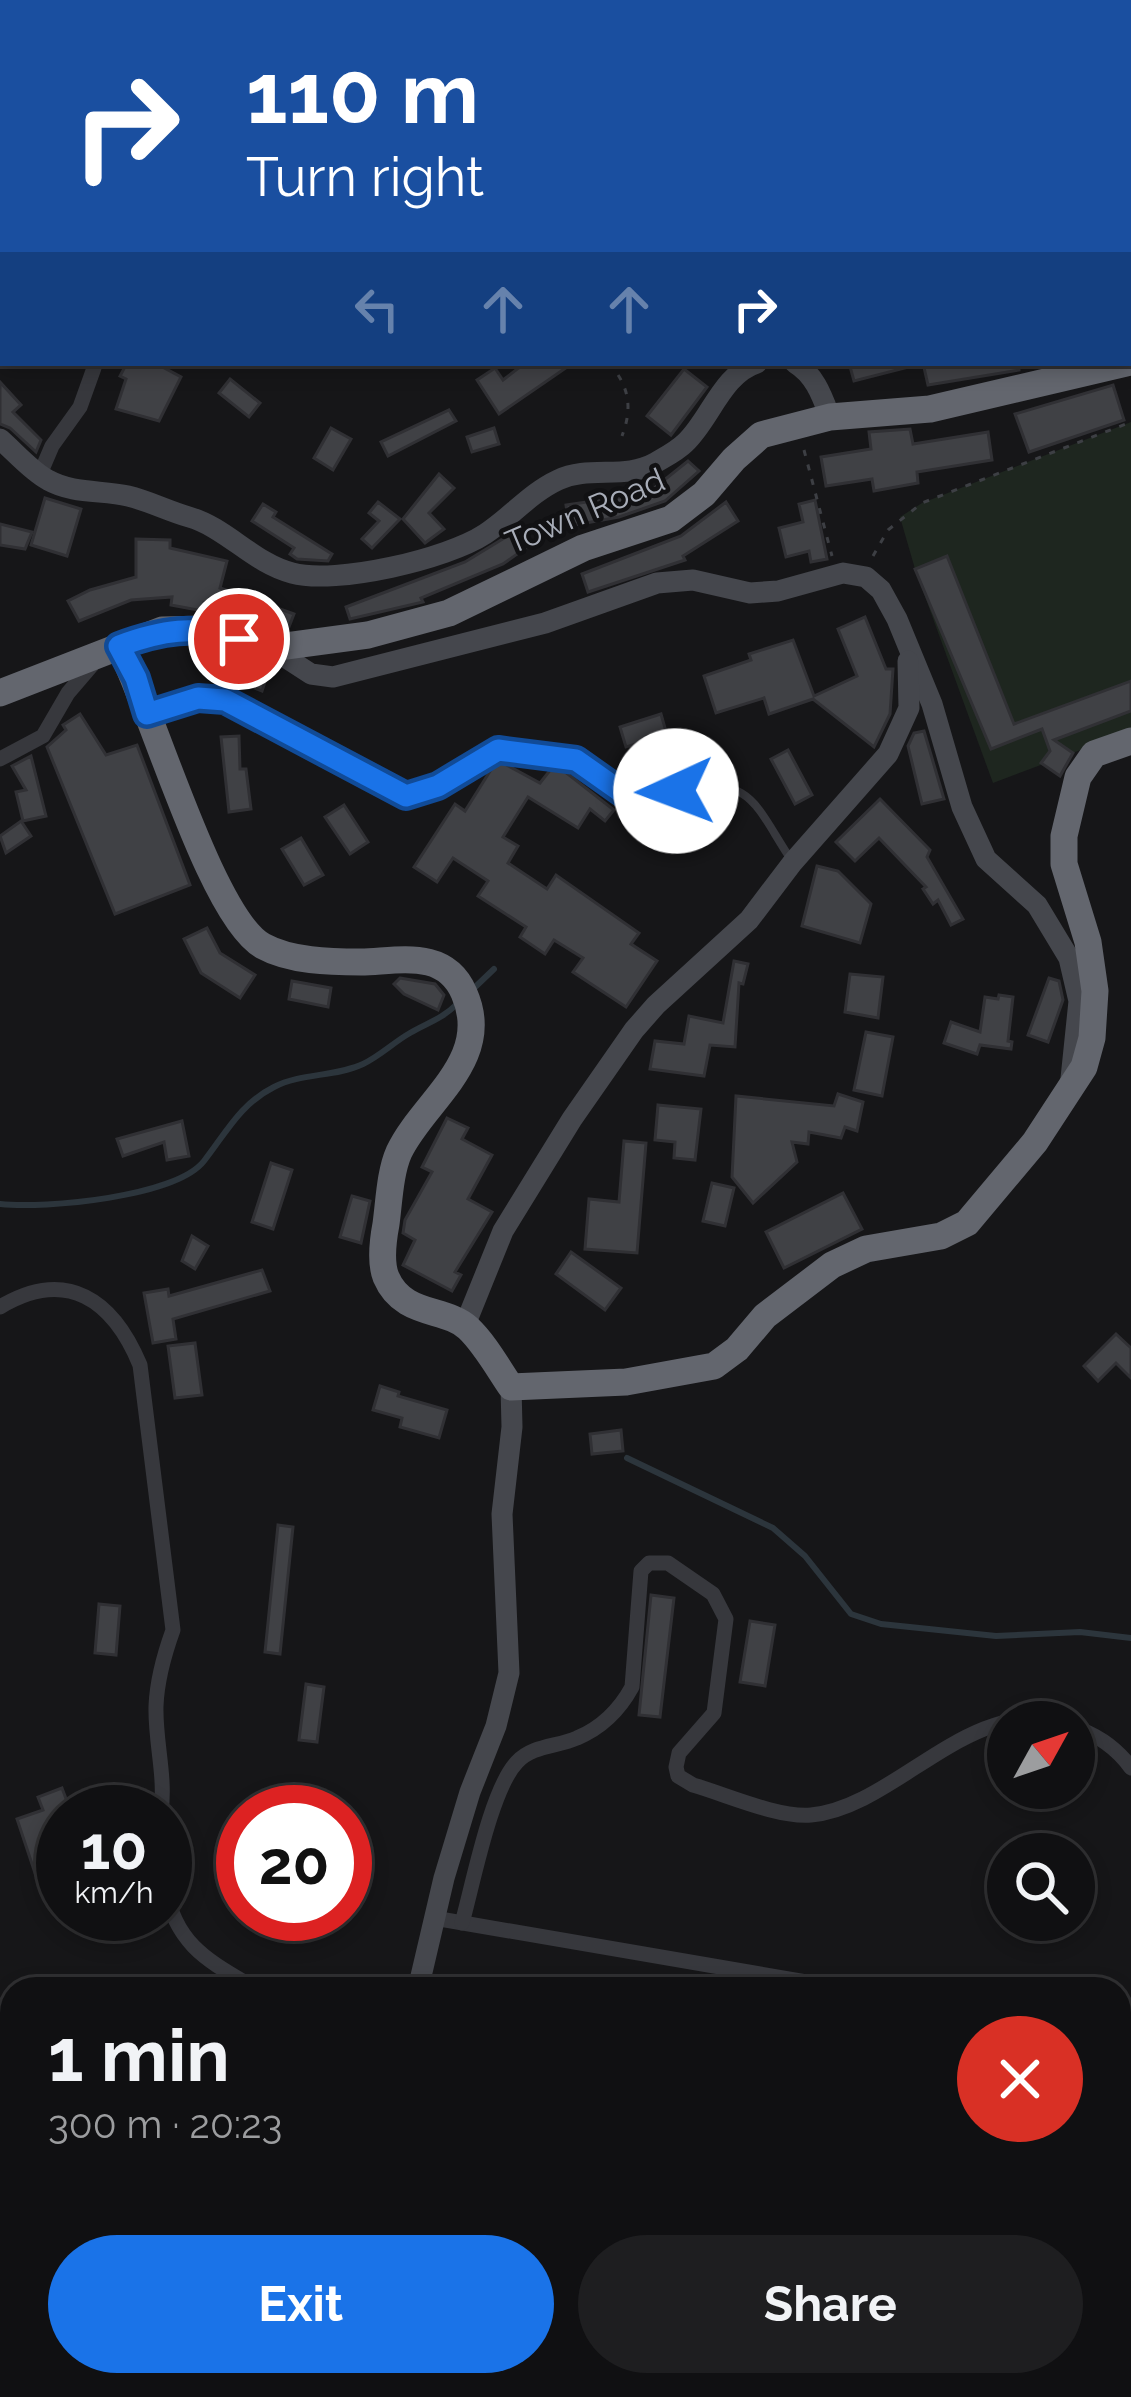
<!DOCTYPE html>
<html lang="en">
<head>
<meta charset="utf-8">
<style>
	body { margin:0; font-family:Raleway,sans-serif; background:#1e1e20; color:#f1f3f6; height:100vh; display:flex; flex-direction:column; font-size:45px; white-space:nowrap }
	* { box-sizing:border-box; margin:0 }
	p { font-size:39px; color:#9c9d9f }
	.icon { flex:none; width:66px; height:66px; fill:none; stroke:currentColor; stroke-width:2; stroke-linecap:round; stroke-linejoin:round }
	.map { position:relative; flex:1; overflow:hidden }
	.side { position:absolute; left:0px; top:1977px; width:1131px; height:420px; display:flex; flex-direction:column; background:#101012; border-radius:36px 36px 0 0; box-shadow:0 6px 18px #0003,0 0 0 3px #303032 }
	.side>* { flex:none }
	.top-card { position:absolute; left:0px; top:0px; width:1131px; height:366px; box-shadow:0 6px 18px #0003,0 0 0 3px #303032; background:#1a4fa0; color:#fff; overflow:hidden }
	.needle { width:78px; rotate:50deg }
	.tools { position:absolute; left:987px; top:1701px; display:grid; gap:24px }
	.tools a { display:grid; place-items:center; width:108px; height:108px; border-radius:50%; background:#101012; box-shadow:0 6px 18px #0003,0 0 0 3px #303032; font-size:60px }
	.speed { position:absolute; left:36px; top:1785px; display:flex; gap:24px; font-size:60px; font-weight:700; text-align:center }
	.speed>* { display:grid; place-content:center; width:156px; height:156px; border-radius:50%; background:#101012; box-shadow:0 6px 18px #0003,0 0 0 3px #303032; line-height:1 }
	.speed small { font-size:30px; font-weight:400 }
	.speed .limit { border:18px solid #d22; background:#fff; color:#111 }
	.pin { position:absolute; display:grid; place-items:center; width:102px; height:102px; color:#fff; margin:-51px; border:6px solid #fff; border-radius:50%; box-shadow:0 3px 12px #0007 }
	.me { position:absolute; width:132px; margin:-66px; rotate:268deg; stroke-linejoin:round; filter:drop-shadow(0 0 9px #0008) }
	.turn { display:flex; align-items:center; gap:42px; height:252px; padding:0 48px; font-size:54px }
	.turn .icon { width:156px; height:156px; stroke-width:2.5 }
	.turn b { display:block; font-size:84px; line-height:102px }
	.lanes { display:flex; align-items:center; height:114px; padding:0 48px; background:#0003; justify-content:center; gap:60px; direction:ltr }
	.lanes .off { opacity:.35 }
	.round { display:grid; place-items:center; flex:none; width:126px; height:126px; border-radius:63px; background:#1e1e20 }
	.summary { display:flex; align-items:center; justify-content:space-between; height:204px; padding:0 48px }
	h1 { font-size:72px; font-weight:700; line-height:90px }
	.cta { display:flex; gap:24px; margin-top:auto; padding:24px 48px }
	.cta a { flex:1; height:138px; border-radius:72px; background:#1a73e8; color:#fff; font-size:48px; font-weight:700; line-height:138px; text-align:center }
	.cta a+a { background:#1e1e20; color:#f1f3f6 }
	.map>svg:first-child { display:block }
	.green { fill:#1e261f }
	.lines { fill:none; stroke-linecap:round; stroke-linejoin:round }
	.stream { stroke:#2c353c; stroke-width:6 }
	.building { fill:#404145; stroke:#303034; stroke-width:3 }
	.path { stroke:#3d3f44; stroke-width:3; stroke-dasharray:6 9; stroke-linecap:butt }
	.lane { stroke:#37383d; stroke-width:8 }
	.street { stroke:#37383d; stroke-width:15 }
	.secondary { stroke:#45474d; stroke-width:21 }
	.primary { stroke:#53555c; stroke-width:24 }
	.highway { stroke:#63666e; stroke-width:27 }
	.route-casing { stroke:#114b97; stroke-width:30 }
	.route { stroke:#1a73e8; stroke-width:21 }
	.labels { text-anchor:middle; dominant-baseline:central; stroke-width:9; stroke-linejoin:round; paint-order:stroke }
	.street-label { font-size:33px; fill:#a8adb8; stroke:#111113 }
</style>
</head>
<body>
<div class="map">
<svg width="1131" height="2397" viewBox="0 0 1131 2397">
	<rect width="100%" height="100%" fill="#161618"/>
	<path class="green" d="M1131,422v309l-138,52 -78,-214 -15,-52 22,-14z"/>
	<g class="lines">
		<g class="stream">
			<path d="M471,991l23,-22"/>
			<path d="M0,1204c45,5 176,-7 204,-43 22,-28 36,-57 70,-74 27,-14 61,-10 89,-23 17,-8 31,-22 47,-31 17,-10 32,-14 47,-29"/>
			<path d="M627,1458l146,70 32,28 46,58 30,10 115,12 84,-4 51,6"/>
		</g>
	</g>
	<g class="building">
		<path d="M127,363h28l26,14 -22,44 -43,-12 10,-30 -6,-3z"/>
		<path d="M525,363h48l-74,51 -22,-34 18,-12 8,12z"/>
		<path d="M849,363h55l1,5 -51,13z"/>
		<path d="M923,363h96v7l-91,15z"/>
		<path d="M684,369l23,18 -36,48 -24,-19z"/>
		<path d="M230,379l30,24 -11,14 -30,-24z"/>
		<path d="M0,382l21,23 -8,7 28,28 -5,12 -26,-24 -10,-4z"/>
		<path d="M1113,385l11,35 -95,32 -14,-38z"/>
		<path d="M449,410l7,11 -68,35 -7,-14z"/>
		<path d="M331,428l20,11 -18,31 -19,-12z"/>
		<path d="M494,428l5,16 -27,8 -5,-15z"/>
		<path d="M910,429l3,15 75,-12 4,28 -75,12 1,11 -44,8 -2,-12 -46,7 -5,-29 50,-8 -2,-17z"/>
		<path d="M688,461l11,10 -34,30 -46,16 -50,9 -3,-21 82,-12z"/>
		<path d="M439,474l15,14 -25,25 15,16 -19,14 -22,-24z"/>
		<path d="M45,498l36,11 -14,47 -36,-11z"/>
		<path d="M815,500l12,59 -16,3 -2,-11 -23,6 -7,-29 24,-6 -4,-18z"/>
		<path d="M378,502l22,17 -28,29 -10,-9 17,-18 -10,-8z"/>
		<path d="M726,502l12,19 -55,35 2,4 -97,32 -6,-18 99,-38z"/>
		<path d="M263,504l13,8 -3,5 59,37 -4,7 -31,-2 -7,-5 4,-6 -42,-27z"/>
		<path d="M0,524l32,8 -7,17 -25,-4z"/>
		<path d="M519,529l11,16 -27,19 -82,34 2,4 -73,17 -4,-12 119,-45z"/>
		<path d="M136,539l34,1v8l57,13 -7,27 74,26 -5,13 -46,-12 -1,3 -38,-15 -1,8 -32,-6 1,-8 -41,3 -52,21 -11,-20 22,-11 46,-13z"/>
		<path d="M947,556l67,168 117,-43v30l-77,29 19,13 -13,23 -19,-13 9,-12 -8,-22 -51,20 -76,-180z"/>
		<path d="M865,617l21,52h7l-3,45 -16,33 -61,-48 -44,15 -5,-16 -48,15 -12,-37 47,-16 -2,-6 44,-14 21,56 43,-20 -19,-47z"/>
		<path d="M227,660l40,16 -5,15 -41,-16z"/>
		<path d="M80,714l26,41 31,-10 53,140 -75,29 -68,-167 19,-17 -3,-5z"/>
		<path d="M661,714l6,21 -41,12 -6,-20z"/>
		<path d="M924,731l20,68 -22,5 -14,-58 6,-13z"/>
		<path d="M239,736l1,33h6l5,40 -22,3 -8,-75z"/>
		<path d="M788,750l24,45 -17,9 -24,-45z"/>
		<path d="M31,756l15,60 -23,5 -7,-29 10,-2 -14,-24z"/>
		<path d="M501,762l39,21 11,-14 13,2 50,39 -9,11 -15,-12 -12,19 -50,-31 -25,40 15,9 -10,17 39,26 9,-14 83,58 -8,11 26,17 -31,46 -53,-35 10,-14 -29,-18 -9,14 -25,-17 6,-10 -48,-31 10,-15 -35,-23 -16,24 -23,-15 41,-63 10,7 27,-43z"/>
		<path d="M880,799l50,51 -3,7 36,62 -12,6 -13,-25 -5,4 -10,-15 3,-2 -47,-49 -24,23 -19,-19z"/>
		<path d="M344,805l24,37 -18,12 -25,-37z"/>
		<path d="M21,821l10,15 -25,17 -6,-17z"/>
		<path d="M301,838l22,37 -19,10 -22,-36z"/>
		<path d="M817,866l21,5 33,33 -11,39 -58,-17z"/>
		<path d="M207,928l13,25 35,22 -15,23 -39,-25 -17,-34z"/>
		<path d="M734,961l14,3 -5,20 -4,-1 -4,64 -25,-2 -6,31 -54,-7 5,-28 29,3 5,-28 34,7z"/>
		<path d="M850,974l33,3 -5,41 -33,-6z"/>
		<path d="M400,978l35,6 9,11 -6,15 -34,-16 -10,-10z"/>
		<path d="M1049,978l10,3 4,19 -15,42 -20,-7z"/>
		<path d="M292,981l39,7 -3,19 -39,-8z"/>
		<path d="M999,995l14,2 -5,44 4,1 -1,7 -31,-4 -3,9 -33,-11 7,-21 29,10 5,-35 13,2z"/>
		<path d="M866,1032l27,5 -11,59 -28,-6z"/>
		<path d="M838,1094l25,8 -6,29 -12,-4 -4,11 -32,-6 -1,12 -16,-2 5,20 -44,41 -21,-26 4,-81 98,10z"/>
		<path d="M658,1105l43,4 -6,51 -21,-2 1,-16 -20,-2z"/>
		<path d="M447,1118l21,10 -6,11 30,16 -24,44 24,13 -37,60 6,3 -9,16 -49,-26 12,-25 -12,-7 2,-13 27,-48 -10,-5z"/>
		<path d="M182,1121l7,35 -22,4 -3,-18 -41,14 -6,-17z"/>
		<path d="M624,1141l22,2 -9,110 -52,-4 4,-50 30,3z"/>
		<path d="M271,1163l21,7 -19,59 -21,-7z"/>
		<path d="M712,1183l22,5 -9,38 -22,-5z"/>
		<path d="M843,1193l19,36 -78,39 -18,-36z"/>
		<path d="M352,1196l18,5 -9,42 -21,-6z"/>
		<path d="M192,1236l16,10 -13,23 -13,-8z"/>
		<path d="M571,1252l50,36 -16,22 -49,-36z"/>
		<path d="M262,1270l8,21 -97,28 3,20 -23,4 -9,-50 24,-4 1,7z"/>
		<path d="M1116,1334l15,14v30l-15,-15 -18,18 -14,-15z"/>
		<path d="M195,1343l7,52 -27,3 -7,-52z"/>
		<path d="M380,1386l19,6 -1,4 49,14 -8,28 -39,-11 2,-9 -29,-8z"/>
		<path d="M621,1430l2,21 -31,3 -2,-20z"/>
		<path d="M278,1525l15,2 -13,127 -15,-2z"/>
		<path d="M651,1595l23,3 -14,119 -21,-2z"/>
		<path d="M99,1604l21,2 -4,49 -21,-2z"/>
		<path d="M750,1621l25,4 -10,61 -25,-4z"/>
		<path d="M306,1684l18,3 -7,55 -18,-2z"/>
		<path d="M62,1788l9,24h-8v58l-26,9 -20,-60 26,-9 -5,-13z"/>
	</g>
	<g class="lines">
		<g class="path">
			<path d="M0,340v26"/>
			<path d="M609,363c20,23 24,44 13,73"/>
			<path d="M804,450l28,106"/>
			<path d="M873,556l15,-26 34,-27 209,-81"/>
		</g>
		<path class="lane" d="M578,761l56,40c15,1 30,-7 45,-10 74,-18 77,17 113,70"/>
		<g class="street">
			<path d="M40,474l12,-28 28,-39 14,-39"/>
			<path d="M147,714l51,-16 27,2 181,96 32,-10 60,-36 78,10"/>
			<path d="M0,759l43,-23 25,-43 24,-28"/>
			<path d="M0,1307c67,-40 113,-7 140,58l33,265c-9,25 -16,50 -17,76 -1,36 10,70 5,106"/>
			<path d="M1074,1727c24,8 42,20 57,41"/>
			<path d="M165,1887c11,59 44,74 91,102"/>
			<path d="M434,1918l413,71"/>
			<path d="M462,1923c11,-39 29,-134 55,-161 16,-17 40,-15 60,-24 24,-10 43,-29 55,-51l9,-116 8,-8h19l45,31 13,25 -12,94 -35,40 -3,14 2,9 15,9c32,9 85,33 118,30 84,-8 156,-117 250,-93"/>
			<path d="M1119,2185l12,-22"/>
			<path d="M597,2385v12"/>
			<path d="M634,2397l12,-12"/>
		</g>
		<g class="secondary">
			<path d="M822,0l2,3"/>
			<path d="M747,3l2,-3"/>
			<path d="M1128,89l3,1"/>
			<path d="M795,363c20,12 27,33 35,54"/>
			<path d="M0,439c15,13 31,32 48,41 25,14 54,10 80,16 21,5 40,15 61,21 38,11 64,46 103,56 44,12 155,-14 193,-39 26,-17 45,-41 73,-54 31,-15 67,0 97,-17 10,-6 22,-12 30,-20 25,-23 37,-69 72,-80"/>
			<path d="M271,648l40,26 22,3 212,-54 112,-40 36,-3 57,13 28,-2 65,-18 23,4 15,13 16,29 35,85 30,103 24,52 51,46 32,53 10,43 -9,87"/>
			<path d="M465,1325l38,-94 69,-112 62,-89 22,-25 93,-85 44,-58 95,-108 21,-46 -1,-47"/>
			<path d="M418,1989l26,-111 26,-86 26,-66 13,-53 -7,-159 10,-87 -1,-40"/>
			<path d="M218,2397l2,-12"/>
		</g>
		<g class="primary">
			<path d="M170,0l2,3"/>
			<path d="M421,3l2,-3"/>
		</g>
		<g class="highway">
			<path d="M119,646c33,63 92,271 144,300 27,15 67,16 98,16 39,-1 84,-13 103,31 30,67 -41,108 -65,159 -9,20 -10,50 -13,72 -3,16 -6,38 0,53 17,40 59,30 82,51 17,16 30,40 43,59l115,-5 88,-16 23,-17 28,-33 67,-51 34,-16 75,-13 26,-13 68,-81 49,-75 8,-29 3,-47 -7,-49 -24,-78v-28l14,-59 16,-23 37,-13"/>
			<path d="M0,693l162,-63 44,-1 65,19 97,-13 81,-22 134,-65 88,-29 33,-25 30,-35 27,-24 69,-18 100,-8 201,-47"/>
		</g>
	</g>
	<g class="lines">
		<defs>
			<path id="route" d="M239,639c-45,-14 -77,-9 -120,7l17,32 11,36 51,-16 27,2 181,96 32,-10 60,-36 78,10 58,41 10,1 32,-11"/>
		</defs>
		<use href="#route" class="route-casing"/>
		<use href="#route" class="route"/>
	</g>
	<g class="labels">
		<g class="street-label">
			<text transform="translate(585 511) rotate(-23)">Town Road</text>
		</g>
	</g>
</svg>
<div class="tools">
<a><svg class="needle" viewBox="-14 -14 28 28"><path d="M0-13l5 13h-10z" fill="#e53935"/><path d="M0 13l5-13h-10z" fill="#9c9d9f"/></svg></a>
<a><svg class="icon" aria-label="search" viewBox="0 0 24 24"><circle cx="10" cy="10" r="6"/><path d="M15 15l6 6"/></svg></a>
</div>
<div class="speed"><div>10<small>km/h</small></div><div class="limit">20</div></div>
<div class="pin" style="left:239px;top:639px;background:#d93025"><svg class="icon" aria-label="arrive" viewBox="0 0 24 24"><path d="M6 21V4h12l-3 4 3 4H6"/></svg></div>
<svg class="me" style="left:676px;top:791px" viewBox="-20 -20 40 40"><circle r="19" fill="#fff"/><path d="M0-13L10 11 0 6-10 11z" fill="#1a73e8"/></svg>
<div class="top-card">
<div class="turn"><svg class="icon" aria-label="right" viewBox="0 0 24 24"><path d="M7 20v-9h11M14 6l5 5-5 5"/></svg><div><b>110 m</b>Turn right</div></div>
<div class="lanes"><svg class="icon off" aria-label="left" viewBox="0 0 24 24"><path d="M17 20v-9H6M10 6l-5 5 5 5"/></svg><svg class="icon off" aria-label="ahead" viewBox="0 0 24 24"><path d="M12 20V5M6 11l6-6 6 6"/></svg><svg class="icon off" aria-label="ahead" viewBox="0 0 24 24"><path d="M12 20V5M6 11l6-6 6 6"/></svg><svg class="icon" aria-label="right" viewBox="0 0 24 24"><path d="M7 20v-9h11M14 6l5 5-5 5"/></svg></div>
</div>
<section class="side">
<div class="summary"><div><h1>1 min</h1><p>300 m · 20:23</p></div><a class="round" style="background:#d93025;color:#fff"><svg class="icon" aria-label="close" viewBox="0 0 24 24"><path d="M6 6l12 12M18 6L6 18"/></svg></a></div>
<div class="cta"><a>Exit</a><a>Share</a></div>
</section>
</div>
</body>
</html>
